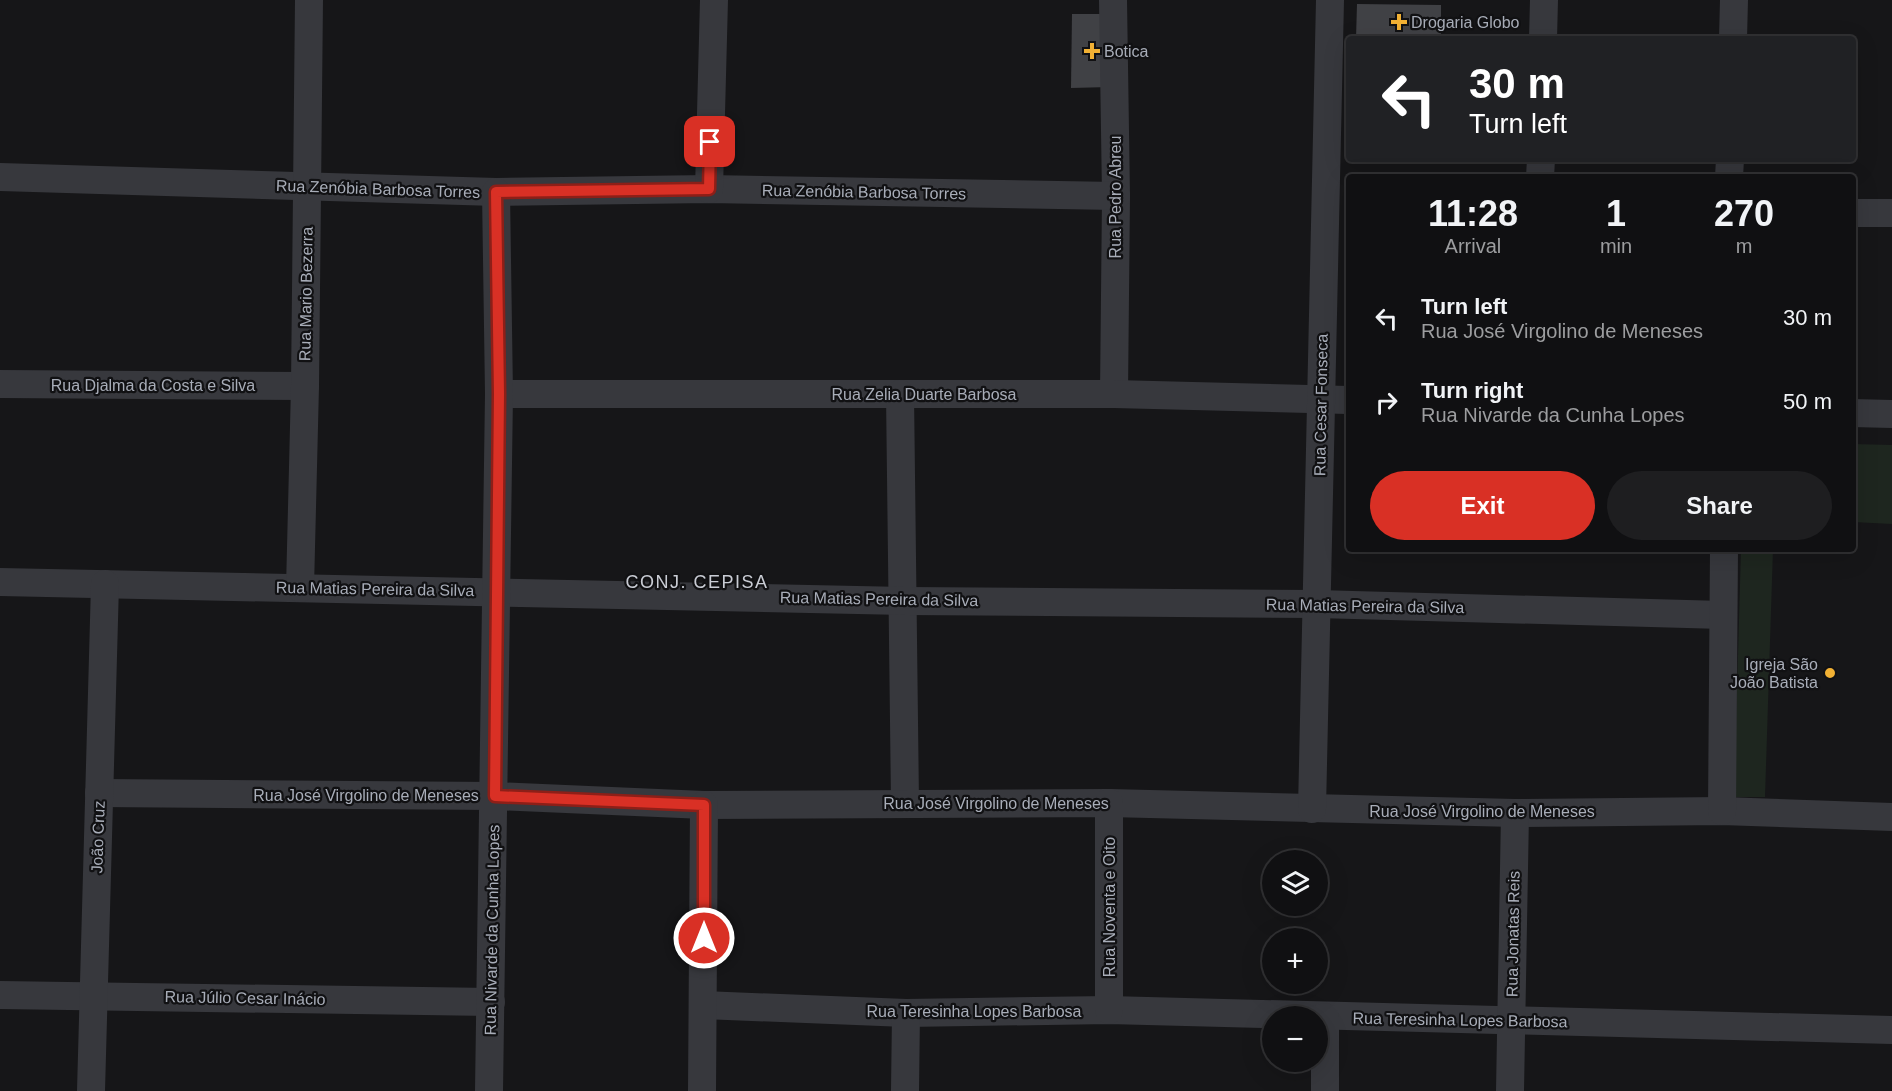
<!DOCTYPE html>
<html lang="en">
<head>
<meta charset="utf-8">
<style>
	body { margin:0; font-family:Helvetica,sans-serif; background:#1e1e20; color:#f1f3f6; height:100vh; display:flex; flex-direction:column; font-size:22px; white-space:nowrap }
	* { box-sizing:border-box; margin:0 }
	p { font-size:20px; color:#9c9d9f }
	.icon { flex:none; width:33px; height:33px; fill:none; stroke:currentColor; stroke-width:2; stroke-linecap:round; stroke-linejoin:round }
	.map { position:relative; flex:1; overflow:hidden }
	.details { position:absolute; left:1346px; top:174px; width:510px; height:378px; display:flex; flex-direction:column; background:#101012; border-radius:6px; box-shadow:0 6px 24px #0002,0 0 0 2px #303032 }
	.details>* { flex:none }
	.hud { position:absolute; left:1346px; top:36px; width:510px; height:126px; border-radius:6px; box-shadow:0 6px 24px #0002,0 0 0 2px #303032; background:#202124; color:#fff; overflow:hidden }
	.fabs { position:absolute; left:1262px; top:850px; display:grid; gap:12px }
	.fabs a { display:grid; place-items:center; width:66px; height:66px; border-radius:50%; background:#101012; box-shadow:0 6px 24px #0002,0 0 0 2px #303032; font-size:30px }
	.pin { position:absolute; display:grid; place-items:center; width:51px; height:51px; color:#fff; margin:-26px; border-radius:12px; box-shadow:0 3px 9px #0006 }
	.me { position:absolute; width:66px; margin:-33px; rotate:0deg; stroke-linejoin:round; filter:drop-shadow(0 0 4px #0008) }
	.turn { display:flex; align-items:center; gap:21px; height:126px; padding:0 24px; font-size:27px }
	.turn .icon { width:78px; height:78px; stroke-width:2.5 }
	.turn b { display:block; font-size:42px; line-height:51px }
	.eta { display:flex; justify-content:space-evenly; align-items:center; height:102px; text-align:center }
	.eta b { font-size:36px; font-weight:800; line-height:42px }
	.cta { display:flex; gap:12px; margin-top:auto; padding:12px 24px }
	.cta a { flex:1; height:69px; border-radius:36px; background:#d93025; color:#fff; font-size:24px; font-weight:800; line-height:69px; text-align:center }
	.cta a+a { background:#1e1e20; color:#f1f3f6 }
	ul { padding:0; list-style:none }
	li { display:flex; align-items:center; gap:18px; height:84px; padding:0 24px }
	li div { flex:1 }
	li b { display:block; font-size:22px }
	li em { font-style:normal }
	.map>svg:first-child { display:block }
	.green { fill:#1e261f }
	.building { fill:#404145 }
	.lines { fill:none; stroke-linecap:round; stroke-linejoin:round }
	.street { stroke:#37383d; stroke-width:28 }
	.route-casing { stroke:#8d1f18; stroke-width:15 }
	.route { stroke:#d93025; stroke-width:10 }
	.poi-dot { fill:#f2b134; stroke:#111113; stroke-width:2 }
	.labels { text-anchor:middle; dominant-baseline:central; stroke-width:4.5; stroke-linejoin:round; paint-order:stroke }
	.poi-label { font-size:16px; fill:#a8adb8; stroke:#111113; text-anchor:start }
	.street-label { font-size:16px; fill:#a8adb8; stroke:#111113 }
	.neighbourhood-label { font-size:18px; letter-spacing:1.5px; fill:#c9ccd4; stroke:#111113 }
</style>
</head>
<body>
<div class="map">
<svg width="1892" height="1091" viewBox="0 0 1892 1091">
	<rect width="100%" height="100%" fill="#161618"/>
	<g class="green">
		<path d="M1853,444l39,1v79l-39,-2z"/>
		<path d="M1741,549h32l-8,248h-31z"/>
	</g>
	<g class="building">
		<path d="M1357,4l84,1v34h-85z"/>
		<path d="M1072,14h41l-3,73 -39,1z"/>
	</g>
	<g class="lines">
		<g class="street">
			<path d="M1113,0l3,196 -2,198"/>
			<path d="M1543,39l1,-39"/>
			<path d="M1733,39l1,-39"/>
			<path d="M0,177l496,15 213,-3 407,7"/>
			<path d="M1540,177l1,-18"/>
			<path d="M1729,177l1,-18"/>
			<path d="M709,189l5,-189"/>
			<path d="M1852,213h40"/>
			<path d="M0,384l305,2"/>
			<path d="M499,394h615l234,6"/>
			<path d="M900,394l5,409"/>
			<path d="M1852,413l40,1"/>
			<path d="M0,582l905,19 412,3 406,11"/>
			<path d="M300,588l5,-202 4,-386"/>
			<path d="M99,793l396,3 209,9 405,-2 406,10 207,-2 170,6"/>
			<path d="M1312,809l18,-809"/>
			<path d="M1722,811l2,-262"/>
			<path d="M0,995l491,7"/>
			<path d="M703,1005l203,8 203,-3 783,20"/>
			<path d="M1109,1010v-207"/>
			<path d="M91,1091l14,-507"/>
			<path d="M489,1091l10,-697 -3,-202"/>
			<path d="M702,1091l2,-286"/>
			<path d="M905,1091l1,-78"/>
			<path d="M1325,1091v-74"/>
			<path d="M1510,1091l5,-278"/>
		</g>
	</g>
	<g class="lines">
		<defs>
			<path id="route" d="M704,938v-133l-209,-9 4,-402 -3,-202 213,-3 1,-47"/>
		</defs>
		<use href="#route" class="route-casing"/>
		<use href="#route" class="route"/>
	</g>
	<g class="poi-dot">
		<path d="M1396 13h6v6h6v6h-6v6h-6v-6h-6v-6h6z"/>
		<path d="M1089 42h6v6h6v6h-6v6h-6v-6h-6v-6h6z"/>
		<circle cx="1830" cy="673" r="6"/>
	</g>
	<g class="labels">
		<g class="poi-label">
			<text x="1411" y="22">Drogaria Globo</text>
			<text x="1104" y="51">Botica</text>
			<text x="1818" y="664" text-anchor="end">Igreja São<tspan x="1818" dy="18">João Batista</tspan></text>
		</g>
		<g class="street-label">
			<text transform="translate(378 189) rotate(2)">Rua Zenóbia Barbosa Torres</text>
			<text transform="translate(864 192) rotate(1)">Rua Zenóbia Barbosa Torres</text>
			<text transform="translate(1115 197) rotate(-90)">Rua Pedro Abreu</text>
			<text transform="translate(306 294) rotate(-89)">Rua Mario Bezerra</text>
			<text x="153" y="385">Rua Djalma da Costa e Silva</text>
			<text x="924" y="394">Rua Zelia Duarte Barbosa</text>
			<text transform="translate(1321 405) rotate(-89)">Rua Cesar Fonseca</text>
			<text transform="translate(375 589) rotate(1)">Rua Matias Pereira da Silva</text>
			<text transform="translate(879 599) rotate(1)">Rua Matias Pereira da Silva</text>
			<text transform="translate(1365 606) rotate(1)">Rua Matias Pereira da Silva</text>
			<text x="366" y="795">Rua José Virgolino de Meneses</text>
			<text x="996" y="803">Rua José Virgolino de Meneses</text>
			<text x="1482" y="811">Rua José Virgolino de Meneses</text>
			<text transform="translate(98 837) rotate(-88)">João Cruz</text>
			<text transform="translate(1109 907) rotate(-90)">Rua Noventa e Oito</text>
			<text transform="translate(492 930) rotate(-89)">Rua Nivarde da Cunha Lopes</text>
			<text transform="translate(1513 934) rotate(-89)">Rua Jonatas Reis</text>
			<text transform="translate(245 998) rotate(1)">Rua Júlio Cesar Inácio</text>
			<text x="974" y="1011">Rua Teresinha Lopes Barbosa</text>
			<text transform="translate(1460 1020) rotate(1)">Rua Teresinha Lopes Barbosa</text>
		</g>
		<g class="neighbourhood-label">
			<text x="697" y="582">CONJ. CEPISA</text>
		</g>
	</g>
</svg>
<div class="fabs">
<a><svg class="icon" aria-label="layers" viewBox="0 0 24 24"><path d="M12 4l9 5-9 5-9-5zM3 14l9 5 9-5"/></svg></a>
<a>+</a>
<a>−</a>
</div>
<div class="pin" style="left:710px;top:142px;background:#d93025"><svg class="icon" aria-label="arrive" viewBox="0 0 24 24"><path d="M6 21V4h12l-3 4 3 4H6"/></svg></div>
<svg class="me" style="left:704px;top:938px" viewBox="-20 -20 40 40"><circle r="17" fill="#d93025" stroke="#fff" stroke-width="3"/><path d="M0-11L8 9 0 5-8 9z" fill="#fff"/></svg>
<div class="hud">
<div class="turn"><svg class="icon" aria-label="left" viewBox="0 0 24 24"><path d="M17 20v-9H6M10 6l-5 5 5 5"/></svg><div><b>30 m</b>Turn left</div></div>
</div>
<section class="details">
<div class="eta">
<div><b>11:28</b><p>Arrival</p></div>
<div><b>1</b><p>min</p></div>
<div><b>270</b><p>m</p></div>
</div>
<ul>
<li><svg class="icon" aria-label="left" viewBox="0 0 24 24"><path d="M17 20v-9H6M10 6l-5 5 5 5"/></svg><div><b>Turn left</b><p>Rua José Virgolino de Meneses</p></div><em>30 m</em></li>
<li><svg class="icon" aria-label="right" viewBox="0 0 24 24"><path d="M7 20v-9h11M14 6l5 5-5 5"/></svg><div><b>Turn right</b><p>Rua Nivarde da Cunha Lopes</p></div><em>50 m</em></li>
</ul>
<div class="cta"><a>Exit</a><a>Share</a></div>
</section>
</div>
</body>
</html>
